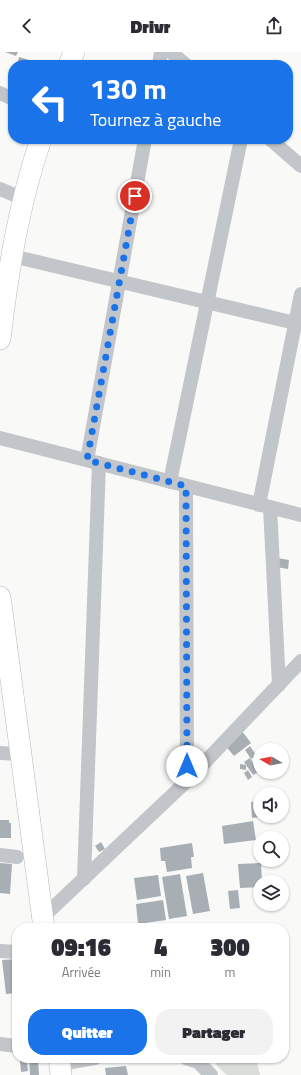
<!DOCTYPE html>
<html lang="fr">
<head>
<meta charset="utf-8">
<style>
	body { margin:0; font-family:"Titillium Web",sans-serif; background:#f2f2f3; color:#2b2b33; height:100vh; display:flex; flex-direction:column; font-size:15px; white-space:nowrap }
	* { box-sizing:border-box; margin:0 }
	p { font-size:13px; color:#7c7c81 }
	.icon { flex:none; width:22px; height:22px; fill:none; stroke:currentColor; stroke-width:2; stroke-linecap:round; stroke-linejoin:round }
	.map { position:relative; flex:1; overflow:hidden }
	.details { position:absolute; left:12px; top:871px; width:277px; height:140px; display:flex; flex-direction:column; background:#fff; border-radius:16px; box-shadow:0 1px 3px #0004 }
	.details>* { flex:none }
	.banner { position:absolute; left:8px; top:8px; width:285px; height:84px; border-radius:16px; box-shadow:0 1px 3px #0004; background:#1a73e8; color:#fff; overflow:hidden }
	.needle { width:26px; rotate:279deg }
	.fabs { position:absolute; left:253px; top:691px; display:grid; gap:8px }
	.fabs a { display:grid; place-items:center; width:36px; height:36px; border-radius:50%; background:#fff; box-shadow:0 1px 3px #0004; font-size:20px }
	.pin { position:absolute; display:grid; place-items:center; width:34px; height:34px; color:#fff; margin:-17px; border:2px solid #fff; border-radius:50%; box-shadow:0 1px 4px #0007 }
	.me { position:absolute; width:44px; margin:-22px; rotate:0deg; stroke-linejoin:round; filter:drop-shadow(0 0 3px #0008) }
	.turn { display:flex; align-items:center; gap:14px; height:84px; padding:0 16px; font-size:18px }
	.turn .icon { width:52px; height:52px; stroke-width:2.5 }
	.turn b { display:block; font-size:28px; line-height:34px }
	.eta { display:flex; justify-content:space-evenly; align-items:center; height:68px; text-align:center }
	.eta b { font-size:24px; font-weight:800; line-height:28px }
	.action { display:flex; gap:8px; margin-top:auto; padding:8px 16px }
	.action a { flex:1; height:46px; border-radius:16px; background:#1a73e8; color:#fff; font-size:16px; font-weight:800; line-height:46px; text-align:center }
	.action a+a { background:#f2f2f3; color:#2b2b33 }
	header { display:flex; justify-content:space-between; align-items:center; height:52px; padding:0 16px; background:#fff; font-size:18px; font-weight:800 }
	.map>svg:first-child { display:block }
	.green { fill:#daded8 }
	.building { fill:#a7aeb4 }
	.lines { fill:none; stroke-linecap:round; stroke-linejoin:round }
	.highway-casing { stroke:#b3b7ba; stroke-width:22 }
	.minor { stroke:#c2c5c9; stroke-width:14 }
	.highway { stroke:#fff; stroke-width:21 }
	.route { stroke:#1a73e8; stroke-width:7; stroke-dasharray:0 12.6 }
</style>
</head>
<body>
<header><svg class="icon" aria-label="back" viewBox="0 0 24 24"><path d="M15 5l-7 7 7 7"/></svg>Drivr<svg class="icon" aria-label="share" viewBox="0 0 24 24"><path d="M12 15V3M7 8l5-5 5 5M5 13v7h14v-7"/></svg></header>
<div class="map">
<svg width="301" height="1023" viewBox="0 0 301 1023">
	<rect width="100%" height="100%" fill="#f9faf8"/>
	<path class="green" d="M215,1006h41l4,17h-33l-11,-10z"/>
	<g class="building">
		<path d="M5,0h13l-2,4z"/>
		<path d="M19,5l17,5 -1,3h-18z"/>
		<path d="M13,26v15l-4,-2z"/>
		<path d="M277,506l12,2 -1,9 -12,-2z"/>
		<path d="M242,679l9,12 -17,13 -10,-12z"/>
		<path d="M250,694l6,9 -5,4 -6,-9z"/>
		<path d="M250,706l8,14 -5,3 -9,-13z"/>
		<path d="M240,712l6,1v5l-6,-1z"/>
		<path d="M248,718l4,7 -4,3 -4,-7z"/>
		<path d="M260,749v16l-8,1 -1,-16z"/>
		<path d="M0,768h9v3h2v15h-11z"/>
		<path d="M253,769l3,19 -32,4 -2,-18z"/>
		<path d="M101,790l4,7 -6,3 -4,-6z"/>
		<path d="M192,791l2,14h-3l1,11 -25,4 -2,-11h-4l-1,-13z"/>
		<path d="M0,811l12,1 -2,30 -10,-1z"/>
		<path d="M261,811l1,19h-2v5l-20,1 -2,-24z"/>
		<path d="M203,821l7,38 -17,3 -7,-38z"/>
		<path d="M180,822l7,42 -18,3 -7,-42z"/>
		<path d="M158,823l3,21 -24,4 -3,-22z"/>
		<path d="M238,838l2,18 -10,1 -2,-18z"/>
		<path d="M163,848l3,20 -28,4 -2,-20z"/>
		<path d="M17,907v34l-11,1 -4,-34z"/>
		<path d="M29,1006h9l1,17h-9z"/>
		<path d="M27,1008l1,11 -7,1 -1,-11z"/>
		<path d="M126,1014l2,9h-22l-1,-7z"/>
	</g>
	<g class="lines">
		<defs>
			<g id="highway">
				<path d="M69,13l5,-13"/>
				<path d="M0,287c8,-68 19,-136 41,-200"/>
				<path d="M0,545l44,331"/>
				<path d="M59,1006l2,17"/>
			</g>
		</defs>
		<use href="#highway" class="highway-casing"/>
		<g class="minor">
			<path d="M171,0l15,13"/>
			<path d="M159,13l2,-13"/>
			<path d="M0,41l13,6"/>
			<path d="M270,87l31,27"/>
			<path d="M0,137l24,10"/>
			<path d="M12,204l283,67"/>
			<path d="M0,386l301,77"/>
			<path d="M87,408l58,-321"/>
			<path d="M170,430l71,-343"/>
			<path d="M186,434l1,295"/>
			<path d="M259,453l42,-211"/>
			<path d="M270,455l9,178"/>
			<path d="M0,701l21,1"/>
			<path d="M0,803l17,2"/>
			<path d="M84,827l15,-416"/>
			<path d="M43,865l144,-136 114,-120"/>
			<path d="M0,899l17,1"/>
			<path d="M0,992l17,2"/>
			<path d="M186,1006l12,4 13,13"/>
			<path d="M60,1012l35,-6"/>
		</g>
		<use href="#highway" class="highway"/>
	</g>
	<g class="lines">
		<path class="route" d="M135,144l-48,264 99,26 1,280"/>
	</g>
</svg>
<div class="fabs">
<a><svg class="needle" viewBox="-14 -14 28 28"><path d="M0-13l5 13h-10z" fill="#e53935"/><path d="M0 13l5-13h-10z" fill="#7c7c81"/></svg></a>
<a><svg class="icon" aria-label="sound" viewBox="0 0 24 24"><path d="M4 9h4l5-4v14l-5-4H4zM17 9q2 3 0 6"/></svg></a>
<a><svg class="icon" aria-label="search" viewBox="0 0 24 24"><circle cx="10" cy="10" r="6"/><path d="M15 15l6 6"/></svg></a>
<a><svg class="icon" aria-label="layers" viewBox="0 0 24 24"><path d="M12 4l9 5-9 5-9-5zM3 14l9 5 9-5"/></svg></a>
</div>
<div class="pin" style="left:135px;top:144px;background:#d93025"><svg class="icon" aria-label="arrive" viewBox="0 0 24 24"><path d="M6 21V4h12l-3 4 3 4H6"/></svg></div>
<svg class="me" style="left:187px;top:714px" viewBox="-20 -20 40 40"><circle r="19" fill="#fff"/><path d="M0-13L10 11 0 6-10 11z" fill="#1a73e8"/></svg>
<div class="banner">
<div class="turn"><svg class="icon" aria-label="left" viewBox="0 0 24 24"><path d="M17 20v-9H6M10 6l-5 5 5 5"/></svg><div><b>130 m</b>Tournez à gauche</div></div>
</div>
<section class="details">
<div class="eta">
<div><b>09:16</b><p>Arrivée</p></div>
<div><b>4</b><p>min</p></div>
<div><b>300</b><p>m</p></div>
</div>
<div class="action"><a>Quitter</a><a>Partager</a></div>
</section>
</div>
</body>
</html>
